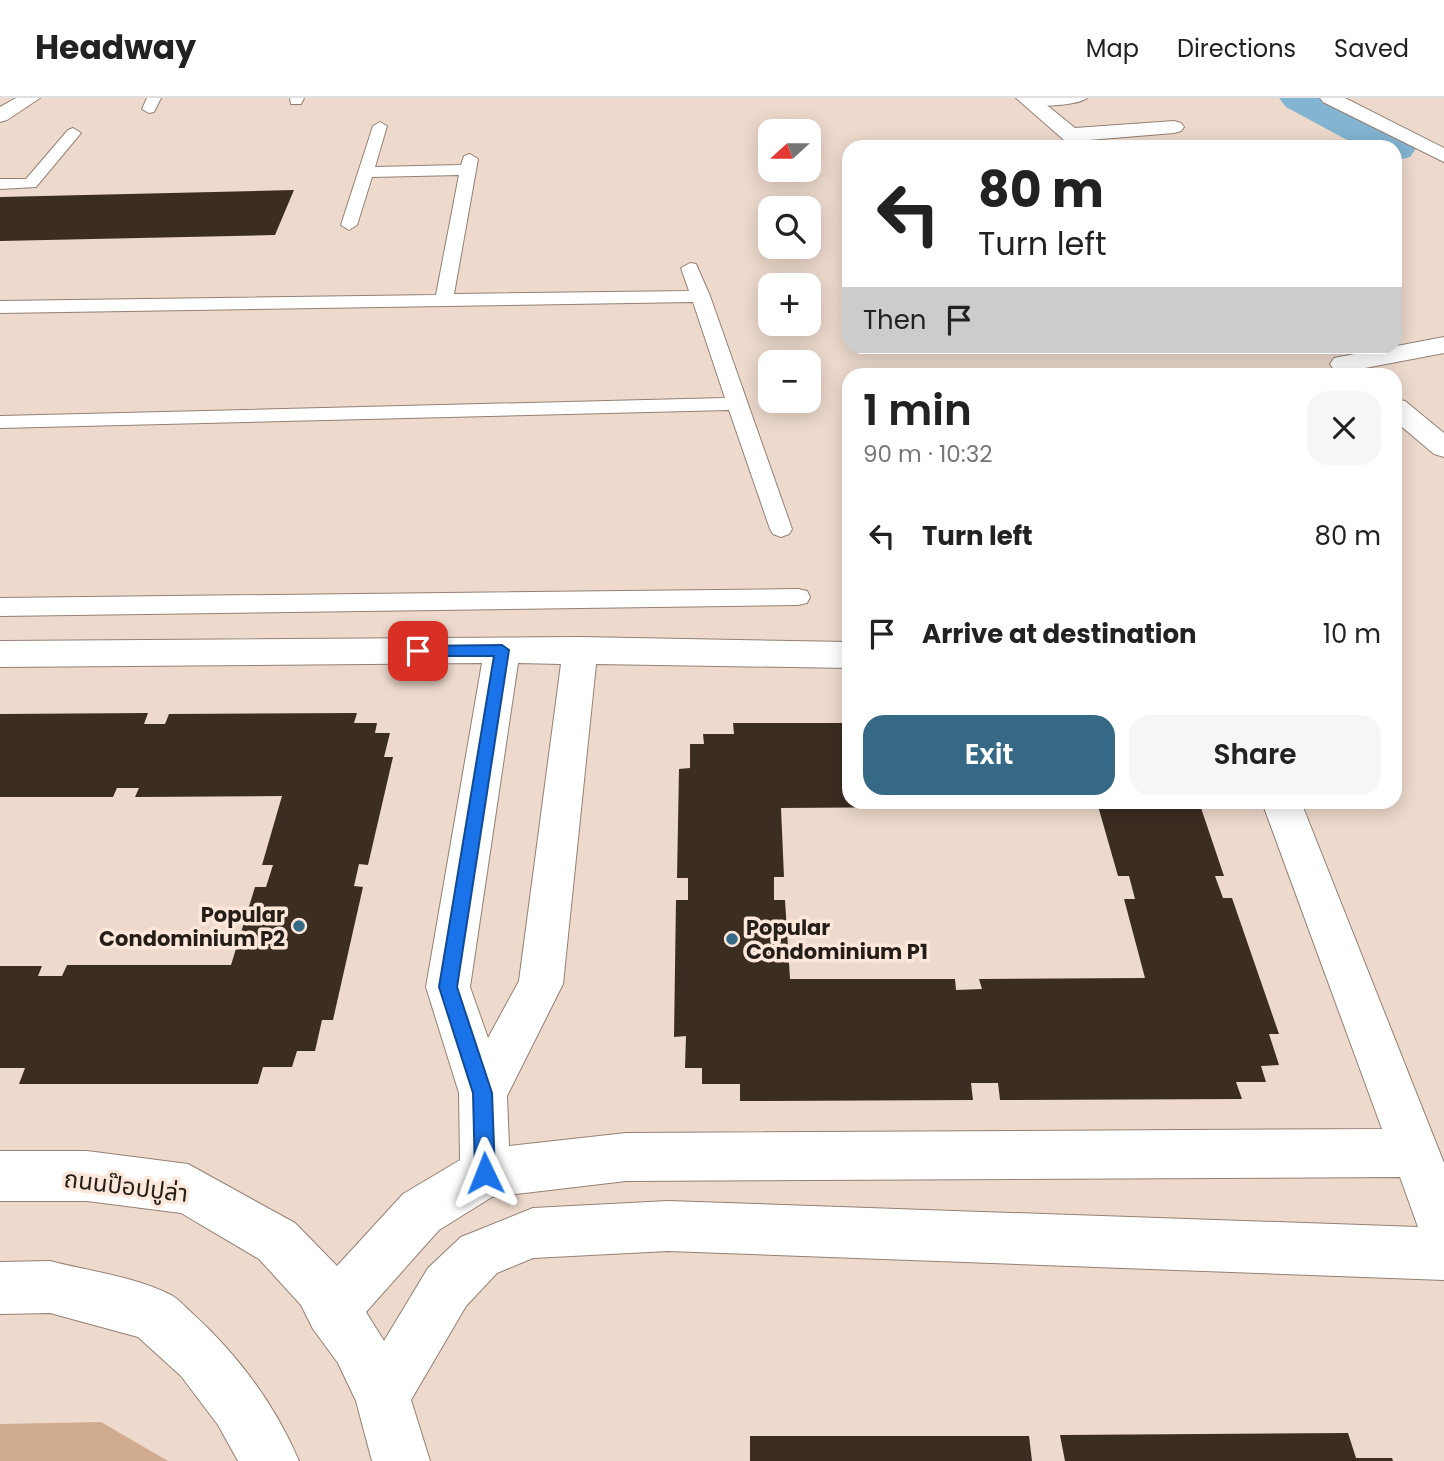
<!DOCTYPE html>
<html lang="en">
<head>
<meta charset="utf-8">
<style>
	body { margin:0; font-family:Poppins,"Noto Sans Thai",sans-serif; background:#f6f6f6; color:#222; height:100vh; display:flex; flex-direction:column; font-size:26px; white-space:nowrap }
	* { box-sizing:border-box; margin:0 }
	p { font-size:23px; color:#767676 }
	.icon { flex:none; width:38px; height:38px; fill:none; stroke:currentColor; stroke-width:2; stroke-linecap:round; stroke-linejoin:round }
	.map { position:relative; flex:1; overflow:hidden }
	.drawer { position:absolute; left:842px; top:270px; width:560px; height:441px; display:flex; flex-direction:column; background:#fff; border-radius:21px; box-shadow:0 4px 18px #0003 }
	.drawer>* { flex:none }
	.top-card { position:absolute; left:842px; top:42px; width:560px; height:214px; border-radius:21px; box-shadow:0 4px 18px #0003; background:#fff; color:#222; overflow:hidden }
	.needle { width:46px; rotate:249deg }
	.fabs { position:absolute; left:758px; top:21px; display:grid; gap:14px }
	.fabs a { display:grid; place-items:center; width:63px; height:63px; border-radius:14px; background:#fff; box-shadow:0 4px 18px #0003; font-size:35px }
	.pin { position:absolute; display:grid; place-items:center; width:60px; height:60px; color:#fff; margin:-30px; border-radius:14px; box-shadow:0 4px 10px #0006 }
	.me { position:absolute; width:77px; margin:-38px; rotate:358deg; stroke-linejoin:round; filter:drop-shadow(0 0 5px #0008) }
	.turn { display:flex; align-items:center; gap:24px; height:147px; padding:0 21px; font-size:32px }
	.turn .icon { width:91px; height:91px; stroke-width:2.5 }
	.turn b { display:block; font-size:49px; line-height:60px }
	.then { display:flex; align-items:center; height:66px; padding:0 21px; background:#0003; gap:14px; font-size:26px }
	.round { display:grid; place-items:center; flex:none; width:74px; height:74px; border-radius:21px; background:#f6f6f6 }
	.head { display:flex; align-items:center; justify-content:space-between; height:119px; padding:0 21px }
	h1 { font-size:42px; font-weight:600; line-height:52px }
	.button { display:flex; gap:14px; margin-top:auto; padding:14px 21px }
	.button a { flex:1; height:80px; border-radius:21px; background:#366986; color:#fff; font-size:28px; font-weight:600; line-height:80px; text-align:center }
	.button a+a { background:#f6f6f6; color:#222 }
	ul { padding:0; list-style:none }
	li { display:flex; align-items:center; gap:21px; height:98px; padding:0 21px }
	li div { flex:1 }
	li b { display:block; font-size:26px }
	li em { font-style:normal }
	header { display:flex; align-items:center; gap:42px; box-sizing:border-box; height:98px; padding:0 35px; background:#fff; border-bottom:2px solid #e0e0e0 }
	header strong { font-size:33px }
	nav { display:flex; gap:38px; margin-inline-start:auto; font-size:24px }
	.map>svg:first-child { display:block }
	.green { fill:#d1ab90 }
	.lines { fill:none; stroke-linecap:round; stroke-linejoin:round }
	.river { fill:#83b4d2; fill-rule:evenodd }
	.building { fill:#3c2d22 }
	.service-casing { stroke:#938074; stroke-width:2 }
	.minor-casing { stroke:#938074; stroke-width:2 }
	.service { fill:#fff; fill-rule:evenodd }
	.minor { fill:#fff; fill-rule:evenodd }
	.route { fill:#1a73e8; stroke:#114b97; stroke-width:2 }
	.poi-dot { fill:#366986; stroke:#fce7da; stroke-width:2.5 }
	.labels { text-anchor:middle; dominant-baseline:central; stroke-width:7; stroke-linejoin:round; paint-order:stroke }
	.poi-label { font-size:21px; font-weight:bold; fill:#241d18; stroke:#fce7da; text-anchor:end }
	.near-street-label { font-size:24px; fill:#241d18; stroke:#fce7da }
</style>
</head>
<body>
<header>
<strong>Headway</strong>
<nav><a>Map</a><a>Directions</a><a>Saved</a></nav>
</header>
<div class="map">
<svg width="1444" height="1363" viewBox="0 0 1444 1363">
	<rect width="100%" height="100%" fill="#eedacd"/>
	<path class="green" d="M101,1324l67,39h-168v-37z"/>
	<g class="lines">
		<path class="river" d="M1279,0h55l76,39 7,10 -7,10 -15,4v-14h-35l-74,-40z"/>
	</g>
	<g class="building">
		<path d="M294,92l-19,45 -275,6v-44z"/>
		<path d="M148,615l-4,11h21l4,-10 188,-1 -3,10h23l-2,10h15l-6,24h9l-25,108 -9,-1 -5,22 9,1 -30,133h-11l-7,31h-18l-5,16h-29l-5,17h-239l6,-16h-25v-102h42l-4,10h24l5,-11h164l24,-78h11l7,-22h-11l20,-69 -147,1 4,-9h-22l-4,9h-113v-83z"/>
		<path d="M733,625h116v79h79v5l-147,1 3,69h-10v23h11l5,79h165l1,11 26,-1 -3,-10 166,-1 -21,-79h11l-6,-23h-11l-20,-70 -148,1 -1,-5h250l25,74h-9l8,22h9l47,136h-10l10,31 -18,1 5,16h-30l6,17 -242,1 -2,-17h-27l2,17 -233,1v-17h-38v-16h-17l1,-32 -12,1 2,-137h12v-22h-11l2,-109 11,-1v-24h14l-1,-10h31z"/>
		<path d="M1348,1335l8,25h36l1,3h-328l-5,-26z"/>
		<path d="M750,1338h279l3,25h-282z"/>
	</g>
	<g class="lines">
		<defs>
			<g id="service">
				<path d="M147,0h14l-7,14 -5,1 -7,-4z"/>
				<path d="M290,0h14l-3,6h-10z"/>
				<path d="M1087,0c-8,7 -54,11 -62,4l6,-4z"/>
				<path d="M380,24l7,4 -12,41 86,-2 3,-9 6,-2 8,5 -24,135 235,-3 -8,-23 9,-5 6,1 14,32 82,233 -3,5 -8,3 -8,-3 -3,-5 -41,-119 -729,18v-12l725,-18 -32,-96 -693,11v-12l436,-6 23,-120 -87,2 -15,48 -8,5 -8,-5 32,-99z"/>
				<path d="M73,30l8,5 -45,54 -36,2v-10h26l42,-49z"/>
				<path d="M798,491l9,2 3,6 -3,6 -9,2 -798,11v-18z"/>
			</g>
			<g id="minor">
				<path d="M16,0h24l-33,22 -7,2v-15z"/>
				<path d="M1016,0h22l37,30 99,-7 7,2 3,4 -3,4 -7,2 -85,7 7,7h-24z"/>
				<path d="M1320,0h25l99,50v14l-121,-60z"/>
				<path d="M1444,239v16l-100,19 -10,-2 -4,-6 4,-6 10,-2z"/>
				<path d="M1395,301l10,2 39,32v24l-10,-3 -39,-33z"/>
				<path d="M580,539l269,5v26l-253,-4 -33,320 -56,112 2,50 117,-13 756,-4 -120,-327h39l143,361v117l-776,-29 -135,7 -36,15 -31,33 -55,94 19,61h-58l-16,-60 -18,-38 -25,-34 -12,-24 -42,-46 -78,-46 -94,-12h-87v-50h87l101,13 107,59 42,43 66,-72 57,-34 -1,-67 -33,-106 56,-324 -482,4v-26zM518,565l43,1 -42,317 -31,57 -18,-51zM1400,1079l18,50 -750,-26 -135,7 -72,29 -33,31 -44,73 -18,-29 73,-82 53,-33 134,-16z"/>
				<path d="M50,1163c38,10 83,15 119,33 9,4 17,14 24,20 45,41 82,91 106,147h-61l-20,-36 -37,-49 -43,-39 -88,-24 -50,1v-52z"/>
			</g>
		</defs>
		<use href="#service" class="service-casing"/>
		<use href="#minor" class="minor-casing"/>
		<use href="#service" class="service"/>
		<use href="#minor" class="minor"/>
	</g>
	<path class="route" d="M502,547l7,5 -52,337 35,106 3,80 -3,7 -7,3 -7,-3 -3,-7 -2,-80 -34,-106 55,-331h-76l-7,-5 7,-5z"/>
	<g class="poi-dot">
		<circle cx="299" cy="828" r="7"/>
		<circle cx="732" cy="841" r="7"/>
	</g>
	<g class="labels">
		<g class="poi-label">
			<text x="285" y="816">Popular<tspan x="285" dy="24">Condominium P2</tspan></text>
			<text x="746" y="829" text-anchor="start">Popular<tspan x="746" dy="24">Condominium P1</tspan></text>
		</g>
		<g class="near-street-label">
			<text transform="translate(126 1088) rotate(7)">ถนนป๊อปปูล่า</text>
		</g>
	</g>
</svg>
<div class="fabs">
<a><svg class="needle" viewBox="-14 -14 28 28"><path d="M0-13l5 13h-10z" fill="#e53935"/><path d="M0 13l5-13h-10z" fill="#767676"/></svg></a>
<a><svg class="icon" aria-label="search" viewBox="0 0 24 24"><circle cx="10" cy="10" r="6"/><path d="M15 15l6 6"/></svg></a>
<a>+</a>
<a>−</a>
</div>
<div class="pin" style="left:418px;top:553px;background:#d93025"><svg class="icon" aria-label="arrive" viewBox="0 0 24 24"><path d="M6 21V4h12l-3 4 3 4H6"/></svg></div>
<svg class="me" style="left:485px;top:1075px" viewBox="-20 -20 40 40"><path d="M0-17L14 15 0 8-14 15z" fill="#1a73e8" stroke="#fff" stroke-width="4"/></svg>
<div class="top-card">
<div class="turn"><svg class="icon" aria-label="left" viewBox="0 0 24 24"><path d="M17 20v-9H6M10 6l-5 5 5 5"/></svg><div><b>80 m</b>Turn left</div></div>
<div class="then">Then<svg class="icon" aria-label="arrive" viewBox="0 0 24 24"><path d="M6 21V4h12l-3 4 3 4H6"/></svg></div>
</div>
<section class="drawer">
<div class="head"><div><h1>1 min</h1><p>90 m · 10:32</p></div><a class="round"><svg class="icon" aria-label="close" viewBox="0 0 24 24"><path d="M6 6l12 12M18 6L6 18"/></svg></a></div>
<ul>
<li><svg class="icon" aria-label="left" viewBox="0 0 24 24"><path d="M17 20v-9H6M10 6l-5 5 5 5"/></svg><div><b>Turn left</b></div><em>80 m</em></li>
<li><svg class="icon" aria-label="arrive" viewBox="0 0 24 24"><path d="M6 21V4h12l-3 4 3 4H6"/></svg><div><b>Arrive at destination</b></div><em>10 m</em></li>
</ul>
<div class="button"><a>Exit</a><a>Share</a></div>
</section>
</div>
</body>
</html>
